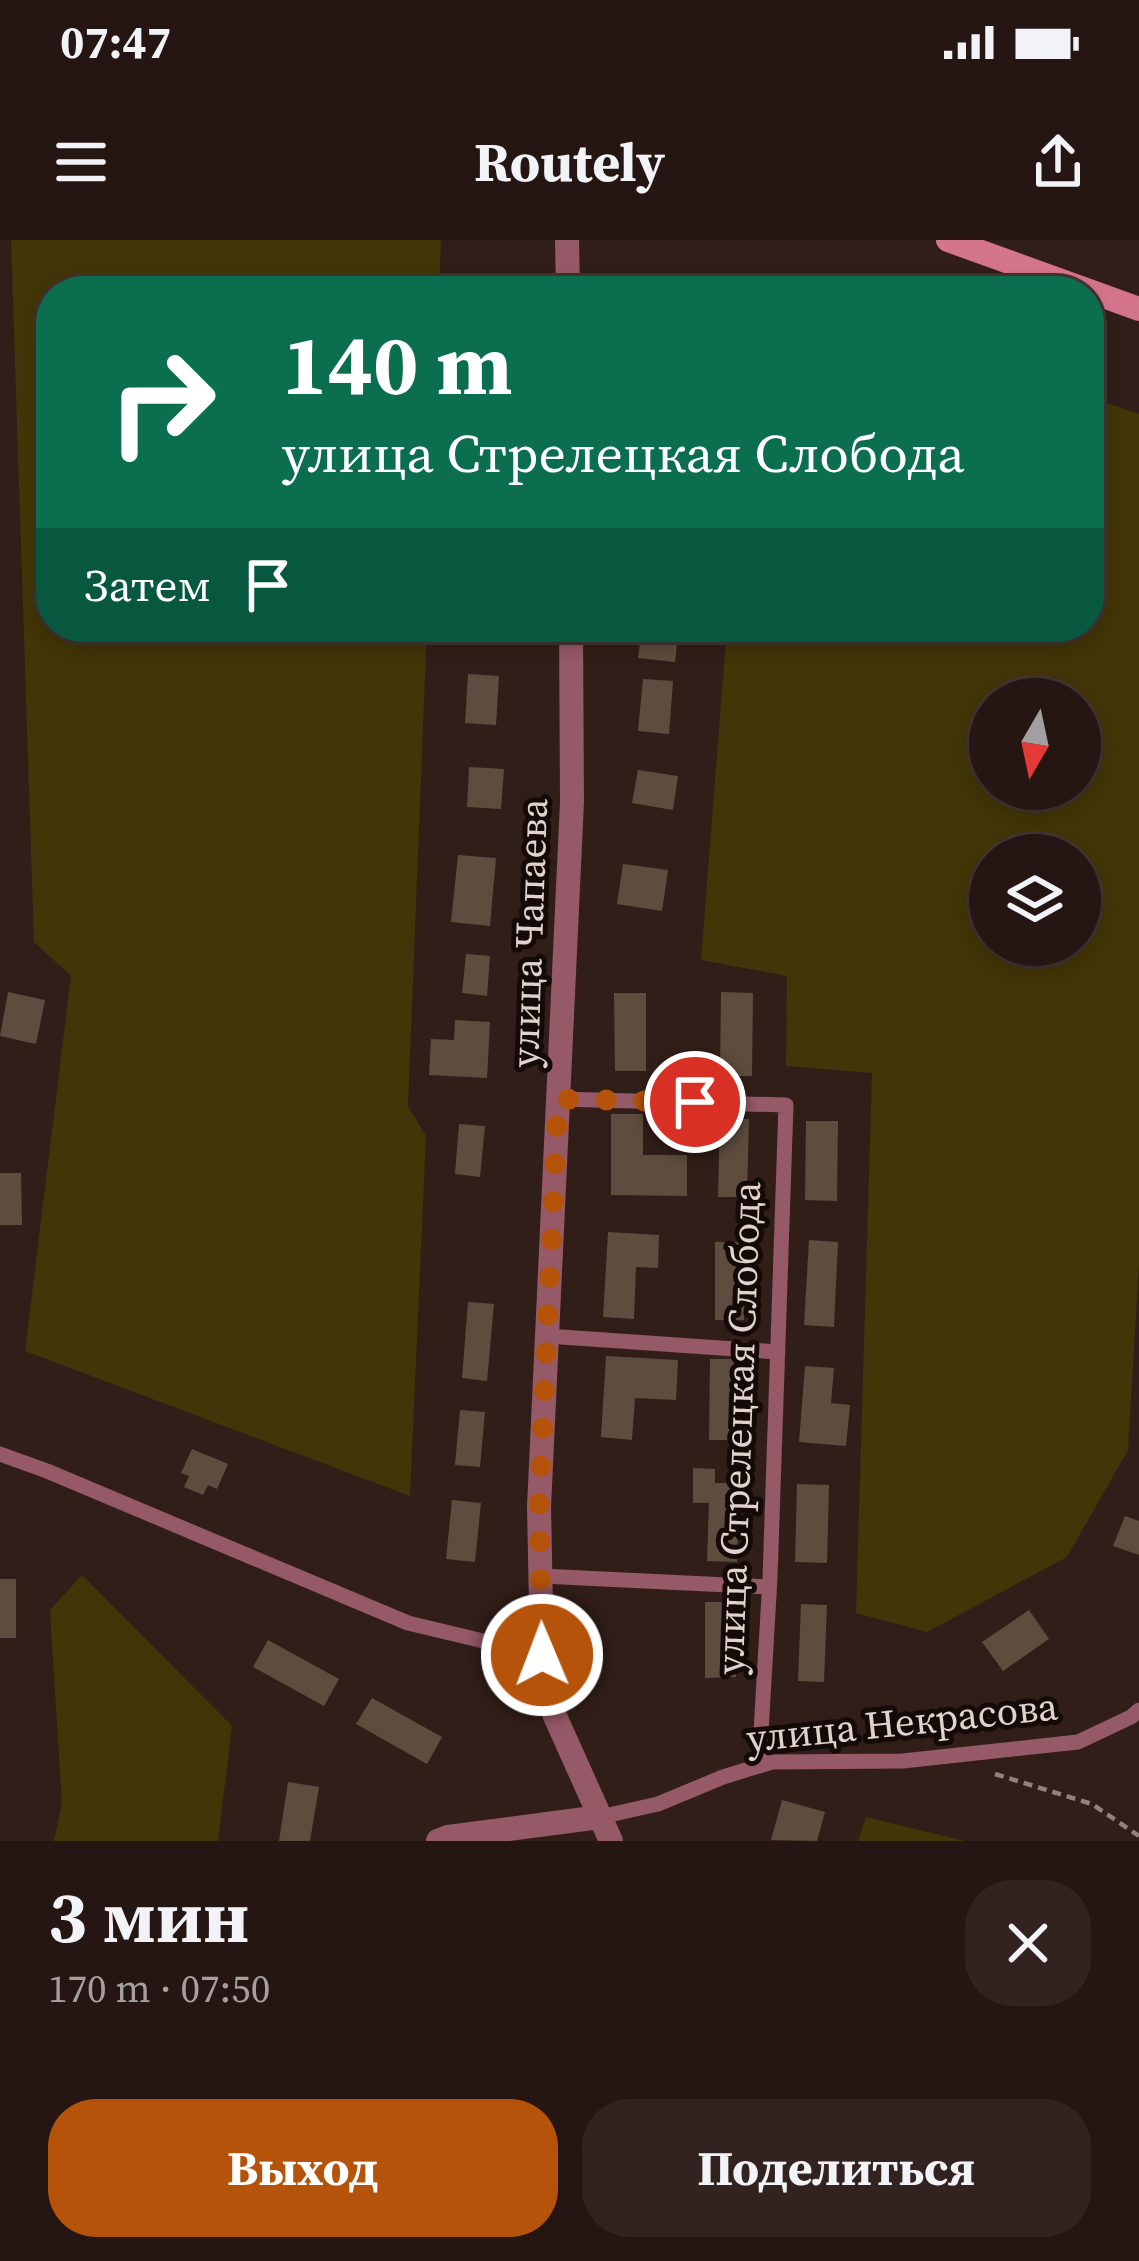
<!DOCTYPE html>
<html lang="ru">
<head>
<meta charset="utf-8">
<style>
	body { margin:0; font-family:"Source Serif 4",serif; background:#322321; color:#f1f3f6; height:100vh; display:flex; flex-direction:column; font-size:45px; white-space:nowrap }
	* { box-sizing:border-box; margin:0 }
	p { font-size:39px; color:#a49fa0 }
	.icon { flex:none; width:66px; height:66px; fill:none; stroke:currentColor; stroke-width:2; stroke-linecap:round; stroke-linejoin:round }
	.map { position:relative; height:1601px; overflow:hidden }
	.side { display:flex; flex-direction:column; background:#261613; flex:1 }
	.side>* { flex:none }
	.top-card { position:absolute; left:36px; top:36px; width:1068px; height:366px; border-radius:48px; box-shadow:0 6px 18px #0003,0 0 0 3px #423533; background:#0b6e4f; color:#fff; overflow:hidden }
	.needle { width:78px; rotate:189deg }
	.tools { position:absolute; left:969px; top:438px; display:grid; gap:24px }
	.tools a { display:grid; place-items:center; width:132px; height:132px; border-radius:50%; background:#261613; box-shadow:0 6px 18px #0003,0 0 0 3px #423533; font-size:60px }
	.pin { position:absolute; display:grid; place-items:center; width:102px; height:102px; color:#fff; margin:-51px; border:6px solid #fff; border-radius:50%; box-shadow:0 3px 12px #0007 }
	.me { position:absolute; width:132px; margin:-66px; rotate:359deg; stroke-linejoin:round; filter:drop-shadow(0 0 9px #0008) }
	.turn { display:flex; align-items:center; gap:42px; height:252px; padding:0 48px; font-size:54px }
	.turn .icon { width:156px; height:156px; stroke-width:2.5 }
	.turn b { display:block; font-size:84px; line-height:102px }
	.then { display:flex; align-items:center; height:114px; padding:0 48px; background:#0003; gap:24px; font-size:45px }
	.round { display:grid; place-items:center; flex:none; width:126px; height:126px; border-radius:48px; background:#322321 }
	.overview { display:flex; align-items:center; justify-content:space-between; height:204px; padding:0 48px }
	h1 { font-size:72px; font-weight:700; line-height:90px }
	.primary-button { display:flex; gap:24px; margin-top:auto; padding:24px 48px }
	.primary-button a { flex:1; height:138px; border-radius:48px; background:#b45309; color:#fff; font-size:48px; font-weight:700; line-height:138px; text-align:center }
	.primary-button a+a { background:#322321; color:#f1f3f6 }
	.status { display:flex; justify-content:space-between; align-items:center; height:84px; padding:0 60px; background:#261613; direction:ltr }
	.status svg { height:33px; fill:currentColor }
	header { display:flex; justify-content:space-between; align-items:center; height:156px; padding:0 48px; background:#261613; font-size:54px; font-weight:700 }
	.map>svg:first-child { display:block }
	.green { fill:#423507; fill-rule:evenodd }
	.building { fill:#5e4d3e }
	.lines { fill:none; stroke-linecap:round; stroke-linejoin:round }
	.path { stroke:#92817d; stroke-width:4.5; stroke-dasharray:9 6; stroke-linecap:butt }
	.lane { stroke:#955967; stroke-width:15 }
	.street { stroke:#955967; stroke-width:24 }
	.secondary { stroke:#d5758d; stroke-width:24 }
	.route { stroke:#b45309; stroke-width:21; stroke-dasharray:0 37.8 }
	.labels { text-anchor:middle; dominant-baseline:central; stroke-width:10; stroke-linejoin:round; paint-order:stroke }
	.street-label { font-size:39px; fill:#e1d2cf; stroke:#140b08 }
</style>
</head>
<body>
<div class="status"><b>07:47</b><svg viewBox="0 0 49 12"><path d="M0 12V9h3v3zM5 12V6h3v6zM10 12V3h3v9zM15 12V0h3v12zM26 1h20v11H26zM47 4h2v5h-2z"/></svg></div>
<header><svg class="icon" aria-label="menu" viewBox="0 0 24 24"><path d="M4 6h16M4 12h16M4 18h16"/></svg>Routely<svg class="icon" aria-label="share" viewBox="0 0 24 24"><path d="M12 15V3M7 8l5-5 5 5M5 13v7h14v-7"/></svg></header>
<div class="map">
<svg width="1139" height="1601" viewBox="0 0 1139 1601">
	<rect width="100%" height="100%" fill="#321e19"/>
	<g class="green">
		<path d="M11,0h430l-2,51h-388v336h376l-19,479 18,30 -16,360 -385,-145 46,-375 -37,-34z"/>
		<path d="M1089,157l50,17v850l-11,186 -61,107 -140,75 -71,-19 16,-540 -86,-7 1,-90 -86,-16 26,-333h362zM1080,459v90h-90v-90zM1080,615v90h-90v-90z"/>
		<path d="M82,1335l150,151 -14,115h-164l8,-38 -12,-193z"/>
		<path d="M866,1577l99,24h-107z"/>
	</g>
	<g class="building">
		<path d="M642,387h37l-4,35 -37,-4z"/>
		<path d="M468,434l31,2 -3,49 -31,-2z"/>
		<path d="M643,439l30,2 -4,53 -31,-3z"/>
		<path d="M469,527l35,2 -3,40 -34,-2z"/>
		<path d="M638,530l40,6 -5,34 -41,-7z"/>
		<path d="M458,615l38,3 -6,68 -39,-4z"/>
		<path d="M623,624l45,6 -6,41 -45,-7z"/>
		<path d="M466,714l24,2 -3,40 -25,-3z"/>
		<path d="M8,752l37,8 -9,44 -36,-8z"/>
		<path d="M721,752l32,1 -1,83h-32z"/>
		<path d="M614,753h32v78h-31z"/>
		<path d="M455,780l35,2 -3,56 -58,-3 2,-36 23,1z"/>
		<path d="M611,874h32v41h44v41l-76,-1z"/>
		<path d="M720,879h29l-2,78h-29z"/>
		<path d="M806,881h32l-1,80 -32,-1z"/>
		<path d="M459,884l26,2 -5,51 -25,-3z"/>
		<path d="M0,933h21l1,52h-22z"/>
		<path d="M608,992l51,3 -1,33 -22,-1 -2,52 -31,-2z"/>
		<path d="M809,1000l29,2 -4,85 -30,-2z"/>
		<path d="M715,1002h30l-1,78h-29z"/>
		<path d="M468,1062l26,2 -7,77 -25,-3z"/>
		<path d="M606,1116l72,4 -2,40 -41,-2 -3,42 -31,-3z"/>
		<path d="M710,1119h33l-1,81h-33z"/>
		<path d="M805,1126l29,2 -3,35 19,2 -4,41 -47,-4z"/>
		<path d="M460,1170l25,2 -5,55 -25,-2z"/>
		<path d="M192,1209l36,15 -11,25 -9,-4 -5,10 -19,-8 5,-11 -8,-3z"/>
		<path d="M693,1228l22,1v14h25l-3,79 -30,-1 2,-58h-16z"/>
		<path d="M797,1244l32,1 -2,78 -32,-1z"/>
		<path d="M452,1260l29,3 -6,59 -29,-3z"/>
		<path d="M1125,1276l14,5v34l-26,-9z"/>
		<rect x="0" y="1339" width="16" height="59"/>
		<path d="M705,1362h31v75l-31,1z"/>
		<path d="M801,1364l26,1 -3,77 -26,-1z"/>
		<path d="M1029,1370l20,29 -46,32 -21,-29z"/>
		<path d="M268,1400l71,39 -15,27 -71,-39z"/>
		<path d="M372,1458l70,39 -15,27 -71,-40z"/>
		<path d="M288,1542l31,5 -9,54h-31z"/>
		<path d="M782,1560l43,12 -8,29 -46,-1z"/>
	</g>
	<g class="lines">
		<path class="path" d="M995,1534l97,30 47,32"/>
		<g class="lane">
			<path d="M558,859l228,6 -16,473 -11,188"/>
			<path d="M547,1096l231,16"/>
			<path d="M0,1214l47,17 361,152 134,32"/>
			<path d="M541,1336l228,11"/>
			<path d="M600,1577l58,-13 65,-27 49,-15 131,-1 175,-19 53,-25 8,-7"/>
		</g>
		<g class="street">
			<path d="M567,0l1,51"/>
			<path d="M571,387l1,175 -33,705 3,148 12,59 57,127"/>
			<path d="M438,1601l10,-4 152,-20"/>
		</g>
		<path class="secondary" d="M948,0l191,69"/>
	</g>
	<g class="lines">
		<path class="route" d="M542,1415l-3,-148 19,-408 137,3"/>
	</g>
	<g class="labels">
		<g class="street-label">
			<text transform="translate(529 693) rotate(-88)">улица Чапаева</text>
			<text transform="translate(738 1188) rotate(-88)">улица Стрелецкая Слобода</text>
			<text transform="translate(902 1482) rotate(-6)">улица Некрасова</text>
		</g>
	</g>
</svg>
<div class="tools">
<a><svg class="needle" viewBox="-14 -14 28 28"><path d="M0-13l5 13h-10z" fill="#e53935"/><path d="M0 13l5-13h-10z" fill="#a49fa0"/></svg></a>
<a><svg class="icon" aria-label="layers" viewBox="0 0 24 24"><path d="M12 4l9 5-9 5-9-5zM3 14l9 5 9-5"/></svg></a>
</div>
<div class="pin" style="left:695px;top:862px;background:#d93025"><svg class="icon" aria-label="arrive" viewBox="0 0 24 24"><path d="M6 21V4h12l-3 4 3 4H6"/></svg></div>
<svg class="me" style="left:542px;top:1415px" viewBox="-20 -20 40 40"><circle r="17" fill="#b45309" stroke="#fff" stroke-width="3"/><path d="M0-11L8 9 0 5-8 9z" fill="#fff"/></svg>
<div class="top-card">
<div class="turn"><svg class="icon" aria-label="right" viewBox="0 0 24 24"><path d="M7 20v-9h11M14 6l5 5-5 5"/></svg><div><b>140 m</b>улица Стрелецкая Слобода</div></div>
<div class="then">Затем<svg class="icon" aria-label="arrive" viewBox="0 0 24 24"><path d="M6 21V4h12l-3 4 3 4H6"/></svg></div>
</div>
</div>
<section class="side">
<div class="overview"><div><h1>3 мин</h1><p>170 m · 07:50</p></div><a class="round"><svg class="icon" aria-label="close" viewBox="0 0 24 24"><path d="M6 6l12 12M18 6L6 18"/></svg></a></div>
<div class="primary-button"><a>Выход</a><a>Поделиться</a></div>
</section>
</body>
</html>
